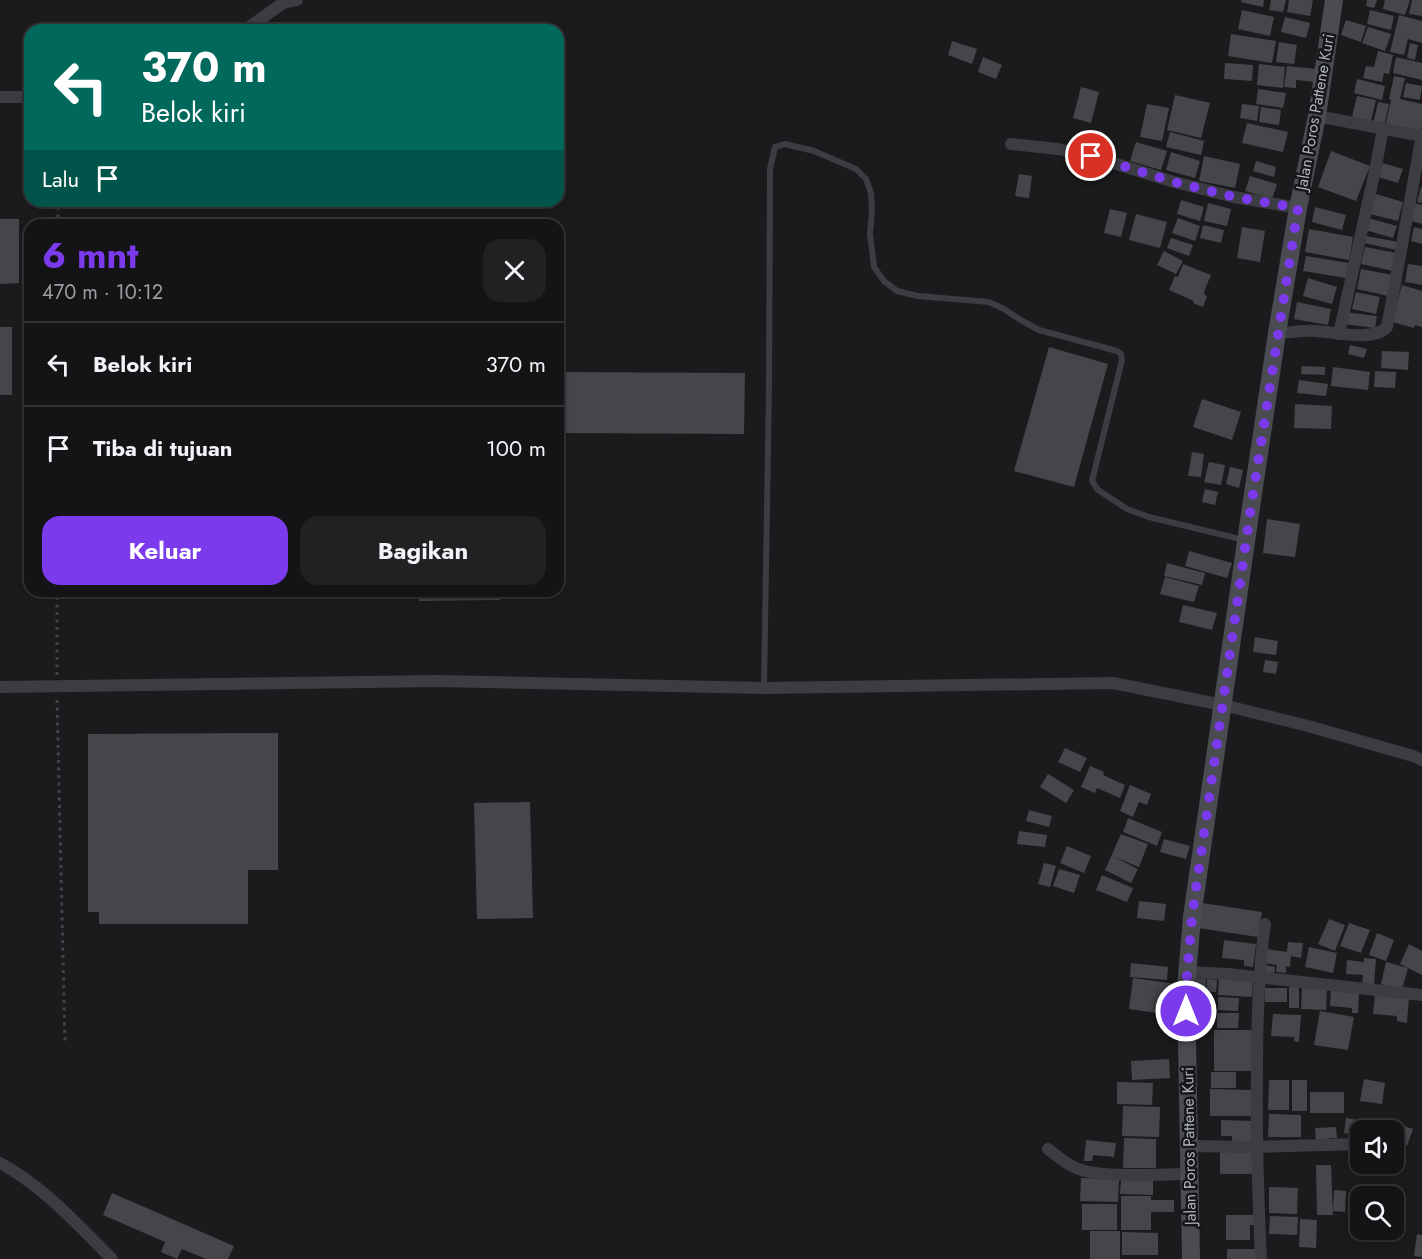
<!DOCTYPE html>
<html lang="id">
<head>
<meta charset="utf-8">
<style>
	body { margin:0; font-family:Jost,sans-serif; background:#212123; color:#f1f3f6; height:100vh; display:flex; flex-direction:column; font-size:22px; white-space:nowrap }
	* { box-sizing:border-box; margin:0 }
	p { font-size:20px; color:#9d9ea1 }
	.icon { flex:none; width:33px; height:33px; fill:none; stroke:currentColor; stroke-width:2; stroke-linecap:round; stroke-linejoin:round }
	.map { position:relative; flex:1; overflow:hidden }
	.sheet { position:absolute; left:24px; top:219px; width:540px; height:378px; display:flex; flex-direction:column; background:#141416; border-radius:18px; box-shadow:0 3px 9px #0003,0 0 0 2px #333335 }
	.sheet>* { flex:none }
	.guide { position:absolute; left:24px; top:24px; width:540px; height:183px; border-radius:18px; box-shadow:0 3px 9px #0003,0 0 0 2px #333335; background:#00695c; color:#fff; overflow:hidden }
	.tools { position:absolute; left:1350px; top:1120px; display:grid; gap:12px }
	.tools a { display:grid; place-items:center; width:54px; height:54px; border-radius:12px; background:#141416; box-shadow:0 3px 9px #0003,0 0 0 2px #333335; font-size:30px }
	.pin { position:absolute; display:grid; place-items:center; width:51px; height:51px; color:#fff; margin:-26px; border:3px solid #fff; border-radius:50%; box-shadow:0 2px 6px #0007 }
	.me { position:absolute; width:66px; margin:-33px; rotate:0deg; stroke-linejoin:round; filter:drop-shadow(0 0 4px #0008) }
	.turn { display:flex; align-items:center; gap:21px; height:126px; padding:0 18px; font-size:27px }
	.turn .icon { width:78px; height:78px; stroke-width:2.5 }
	.turn b { display:block; font-size:42px; line-height:51px }
	.then { display:flex; align-items:center; height:57px; padding:0 18px; background:#0003; gap:12px; font-size:22px }
	.round { display:grid; place-items:center; flex:none; width:63px; height:63px; border-radius:18px; background:#212123 }
	.overview { display:flex; align-items:center; justify-content:space-between; height:102px; padding:0 18px }
	h1 { font-size:36px; font-weight:700; line-height:45px; color:#7c3aed }
	.primary-button { display:flex; gap:12px; margin-top:auto; padding:12px 18px }
	.primary-button a { flex:1; height:69px; border-radius:18px; background:#7c3aed; color:#fff; font-size:24px; font-weight:700; line-height:69px; text-align:center }
	.primary-button a+a { background:#212123; color:#f1f3f6 }
	ul { padding:0; list-style:none }
	li { display:flex; align-items:center; gap:18px; height:84px; padding:0 18px; border-top:2px solid #333335 }
	li div { flex:1 }
	li b { display:block; font-size:22px }
	li em { font-style:normal }
	.map>svg:first-child { display:block }
	.building { fill:#45464a }
	.lines { fill:none; stroke-linecap:round; stroke-linejoin:round }
	.path { stroke:#424449; stroke-width:3; stroke-dasharray:3 4.5; stroke-linecap:butt }
	.lane { stroke:#3c3d42; stroke-width:6 }
	.street { stroke:#3c3d42; stroke-width:12 }
	.secondary { stroke:#4a4c52; stroke-width:18 }
	.route { stroke:#7c3aed; stroke-width:10; stroke-dasharray:0 18 }
	.labels { text-anchor:middle; dominant-baseline:central; stroke-width:5; stroke-linejoin:round; paint-order:stroke }
	.street-label { font-size:16px; fill:#aeb3bc; stroke:#161618 }
</style>
</head>
<body>
<div class="map">
<svg width="1422" height="1259" viewBox="0 0 1422 1259">
	<rect width="100%" height="100%" fill="#1b1b1d"/>
	<g class="building">
		<path d="M1242,0h22l-1,7 -22,-5z"/>
		<path d="M1271,0h15l-3,12 -14,-2z"/>
		<path d="M1289,0h24l-3,16 -23,-4z"/>
		<path d="M1367,0h10l-3,8 -8,-2z"/>
		<path d="M1385,0h25l-5,15 -22,-6z"/>
		<path d="M1412,0h10v16l-13,-2z"/>
		<path d="M1242,10l32,7 -4,19 -32,-7z"/>
		<path d="M1370,10l24,6 -3,14 -24,-6z"/>
		<path d="M1399,15l23,6v22l-14,-4 -4,16 -14,-3z"/>
		<path d="M1285,17l25,6 -4,15 -25,-6z"/>
		<path d="M1346,20l20,6 -5,16 -20,-7z"/>
		<path d="M1368,27l23,7 -6,17 -23,-8z"/>
		<path d="M1231,34l45,7 -4,22 -44,-7z"/>
		<path d="M952,41l25,8 -5,15 -24,-9z"/>
		<path d="M1279,42l18,3 -3,19 -18,-2z"/>
		<path d="M1410,43l8,2 -3,15 -8,-2z"/>
		<path d="M1378,51l15,4 -4,19 -5,-1 -2,9 -19,-4 3,-12 8,1z"/>
		<path d="M983,57l19,8 -6,14 -18,-7z"/>
		<path d="M1396,57l26,6v17l-29,-7z"/>
		<path d="M1225,63l28,2 -1,16 -28,-2z"/>
		<path d="M1259,64l26,3 -2,21 -26,-3z"/>
		<path d="M1287,66l30,3 -2,13 -19,-2v8l-12,-1z"/>
		<path d="M1394,76l11,2 -5,21 22,5v21l-2,10 -35,-8 6,-27 -2,-1z"/>
		<path d="M1357,79l28,7 -3,14 -28,-7z"/>
		<path d="M1406,83l16,3 -2,14 -17,-3z"/>
		<path d="M1081,87l18,5 -8,31 -18,-5z"/>
		<path d="M1258,89l28,4 -3,15 -27,-4z"/>
		<path d="M1175,95l35,8 -9,35 -34,-8z"/>
		<path d="M1357,96l19,4 -5,21 -19,-4z"/>
		<path d="M1378,102l11,2 -5,22 -11,-2z"/>
		<path d="M1147,104l22,4 -7,33 -22,-4z"/>
		<path d="M1242,104l17,2 -2,15 -17,-3z"/>
		<path d="M1261,107l20,3 -2,15 -20,-3z"/>
		<path d="M1247,123l41,9 -5,20 -41,-9z"/>
		<path d="M1170,132l34,9 -3,14 -35,-8z"/>
		<path d="M1136,142l31,9 -6,19 -31,-9z"/>
		<path d="M1331,151l39,15 -14,35 -38,-14z"/>
		<path d="M1171,152l29,9 -5,17 -29,-8z"/>
		<path d="M1204,156l36,8 -5,24 -36,-7z"/>
		<path d="M1256,161l20,6 -2,10 -21,-6z"/>
		<path d="M1383,163l20,6 -5,14 -20,-6z"/>
		<path d="M1019,174l13,2 -3,22 -14,-2z"/>
		<path d="M1250,176l27,8 -5,15 -27,-8z"/>
		<path d="M1421,187h1v16l-5,-1z"/>
		<path d="M1376,194l27,8 -5,19 -28,-7z"/>
		<path d="M1181,200l23,7 -4,14 -23,-7z"/>
		<path d="M1208,203l23,6 -4,17 -23,-5z"/>
		<path d="M1413,203l9,2v19l-14,-4z"/>
		<path d="M1315,207l31,8 -4,15 -30,-8z"/>
		<path d="M1110,209l17,4 -6,24 -17,-4z"/>
		<path d="M1136,214l31,8 -7,26 -31,-8z"/>
		<path d="M1178,218l22,8 -5,15 -23,-8z"/>
		<path d="M1368,218l29,8 -4,12 -28,-8z"/>
		<path d="M0,219h19v64l-19,1z"/>
		<path d="M1203,225l21,5 -3,13 -21,-5z"/>
		<path d="M1242,227l23,4 -5,31 -23,-4z"/>
		<path d="M1414,227l8,2v15l-11,-3z"/>
		<path d="M1309,229l44,8 -4,23 -44,-8z"/>
		<path d="M1366,236l32,6 -1,8 -33,-7z"/>
		<path d="M1171,238l22,7 -4,11 -22,-8z"/>
		<path d="M1365,247l32,6 -4,18 -32,-7z"/>
		<path d="M1164,251l19,10 -7,13 -19,-9z"/>
		<path d="M1306,256l43,7 -3,15 -43,-7z"/>
		<path d="M1183,264l28,11 -6,14 -1,5 3,2 -4,11 -10,-4 1,-2 -25,-11 6,-14 3,1z"/>
		<path d="M1408,264l14,2v19l-17,-3z"/>
		<path d="M1361,269l32,6 -5,21 -31,-7z"/>
		<path d="M1308,278l29,9 -5,17 -29,-8z"/>
		<path d="M1402,285l20,6v36l-7,-2 -1,3 -22,-6z"/>
		<path d="M1356,292l24,5 -4,17 -24,-5z"/>
		<path d="M1297,302l34,7 -3,16 -34,-6z"/>
		<path d="M1344,312l33,4 -2,12 -33,-4z"/>
		<rect x="0" y="327" width="12" height="68"/>
		<path d="M1350,345l17,4 -3,9 -16,-4z"/>
		<path d="M1049,347l59,17 -34,123 -60,-16z"/>
		<path d="M1382,351l27,1 -1,18 -27,-2z"/>
		<path d="M1302,366l23,1v8l-24,-1z"/>
		<path d="M1333,367l37,5 -2,18 -37,-4z"/>
		<path d="M1375,371l21,1 -1,16 -21,-1z"/>
		<path d="M558,372l187,1 -1,61 -186,-1z"/>
		<path d="M1299,380l29,4 -2,12 -29,-3z"/>
		<path d="M1202,399l39,13 -9,28 -39,-13z"/>
		<path d="M1295,404l37,2 -1,23 -37,-1z"/>
		<path d="M1192,452l12,2 -3,23 -13,-1z"/>
		<path d="M1209,462l16,3 -4,20 -17,-3z"/>
		<path d="M1230,467l13,3 -4,18 -13,-4z"/>
		<path d="M1205,489l13,3 -3,13 -13,-3z"/>
		<path d="M1267,519l33,5 -5,33 -32,-4z"/>
		<path d="M1189,551l43,12 -5,15 -42,-12z"/>
		<path d="M1167,563l38,10 -3,12 -38,-9z"/>
		<path d="M1165,577l34,9 -5,16 -34,-8z"/>
		<path d="M419,591h81v9l-81,1z"/>
		<path d="M1183,605l34,8 -5,17 -33,-8z"/>
		<path d="M1255,637l23,4 -2,14 -23,-3z"/>
		<path d="M1265,660l13,2 -2,12 -13,-2z"/>
		<path d="M278,733v137h-30v54h-149v-12h-11v-178z"/>
		<path d="M1065,748l22,10 -7,14 -22,-10z"/>
		<path d="M1090,766l14,6 -1,3 22,10 -5,13 -23,-10 -2,5 -14,-6z"/>
		<path d="M1048,774l26,16 -8,13 -26,-16z"/>
		<path d="M1130,785l21,9 -4,11 -8,-3 -6,15 -13,-6z"/>
		<path d="M530,802l3,116 -56,1 -3,-116z"/>
		<path d="M1029,810l23,6 -3,11 -23,-6z"/>
		<path d="M1128,818l34,14 -5,14 -34,-14z"/>
		<path d="M1019,831l28,4 -2,12 -28,-3z"/>
		<path d="M1121,834l27,10 -9,23 -25,-10 24,12 -7,14 -26,-13z"/>
		<path d="M1164,839l26,7 -4,13 -26,-7z"/>
		<path d="M1067,846l24,10 -7,17 -24,-10z"/>
		<path d="M1044,863l12,3 -6,21 -12,-3z"/>
		<path d="M1059,869l21,6 -6,18 -21,-7z"/>
		<path d="M1102,875l31,13 -6,14 -31,-12z"/>
		<path d="M1139,901l27,3 -2,17 -27,-3z"/>
		<path d="M1202,903l60,9 -4,25 -60,-9z"/>
		<path d="M1329,919l16,6 -10,26 -17,-7z"/>
		<path d="M1349,923l21,7 -9,23 -21,-7z"/>
		<path d="M1377,933l17,7 -8,21 -17,-6z"/>
		<path d="M1224,940l32,4 -3,23 -9,-1v-6l-22,-2z"/>
		<path d="M1288,942l15,1 -2,15 -10,-2 -1,11 -4,-1v7l-10,-1 1,-7 -13,-2 2,-14 21,3z"/>
		<path d="M1409,944l13,7v24l-22,-11z"/>
		<path d="M1309,947l28,6 -4,20 -28,-6z"/>
		<path d="M1364,958l12,1 -2,26 -12,-1 1,-9 -17,-1 1,-14 17,2z"/>
		<path d="M1386,962l22,6 -6,21 -21,-5z"/>
		<path d="M1131,963l37,4 -1,13 -37,-3z"/>
		<path d="M1264,965l11,2 -1,7 -11,-1z"/>
		<path d="M1219,977l34,2 -1,18 -34,-2z"/>
		<path d="M1133,978l44,6 -5,31 -43,-6z"/>
		<path d="M1196,978l10,1 -1,14 -10,-1z"/>
		<path d="M1207,979l10,1 -1,12h-10z"/>
		<rect x="1289" y="987" width="10" height="21"/>
		<path d="M1302,987l25,2 -1,21 -25,-1z"/>
		<rect x="1265" y="988" width="22" height="14"/>
		<path d="M1331,990l28,2 -1,21h-6v-5l-22,-2z"/>
		<path d="M1375,994l34,3 -2,26 -10,-2v-5l-24,-2z"/>
		<path d="M1218,997l21,1 -1,13 -20,-1z"/>
		<path d="M1320,1011l34,6 -6,33 -34,-5z"/>
		<path d="M1196,1012l10,1v7l-10,-1z"/>
		<path d="M1217,1013h22l-1,15h-21z"/>
		<path d="M1273,1014l28,1 -2,27 -5,-1v-4l-23,-1z"/>
		<path d="M1214,1030h38l-1,41h-37z"/>
		<path d="M1169,1059l1,19 -38,2 -1,-19z"/>
		<rect x="1211" y="1072" width="25" height="16"/>
		<path d="M1364,1079l21,4 -3,21 -22,-3z"/>
		<path d="M1269,1080h20v30h-21z"/>
		<rect x="1292" y="1080" width="15" height="31"/>
		<path d="M1117,1082l36,1 -1,22 -35,-1z"/>
		<path d="M1210,1089l43,1 -1,26h-42z"/>
		<rect x="1310" y="1092" width="34" height="21"/>
		<path d="M1123,1106l37,1 -1,30 -37,-1z"/>
		<path d="M1269,1114l32,1v22h-33z"/>
		<path d="M1346,1118l18,3 -2,10h-2v5l-16,-3z"/>
		<path d="M1221,1120l33,1v23h-22v-8h-11z"/>
		<path d="M1388,1121l25,8 -6,17 -13,-5v-10h-9z"/>
		<path d="M1336,1127l1,11h-8v4l-13,1 -1,-15z"/>
		<path d="M1124,1138l32,1v29h-33z"/>
		<path d="M1086,1140l30,3 -2,14 -21,-2 -1,6h-8z"/>
		<rect x="1220" y="1152" width="33" height="22"/>
		<path d="M1316,1165h15l2,50h-16z"/>
		<path d="M1081,1178l38,1 -1,23 -38,-1z"/>
		<path d="M1121,1180h32v15l-33,-1z"/>
		<path d="M1269,1187l29,1 -1,26 -28,-1z"/>
		<path d="M1334,1190l12,1 -1,21 -12,-1z"/>
		<path d="M112,1193l122,53 -6,13h-22l-24,-10 -5,10 -16,-7 4,-10 -62,-27z"/>
		<path d="M1121,1196h30v4h23v12h-23v18h-30z"/>
		<rect x="1082" y="1204" width="35" height="26"/>
		<path d="M1226,1215h28v10h-4v15h-24z"/>
		<path d="M1270,1216l28,1 -1,18 -28,-1z"/>
		<path d="M1300,1219l17,1 -1,28 -17,-1z"/>
		<rect x="1090" y="1231" width="30" height="28"/>
		<path d="M1122,1232l36,1v22h-36z"/>
		<path d="M1417,1234l5,1v22l-8,-1z"/>
		<rect x="1227" y="1249" width="29" height="10"/>
	</g>
	<g class="lines">
		<g class="path">
			<path d="M58,225v-24"/>
			<path d="M57,675v-84"/>
			<path d="M57,700l8,343"/>
		</g>
		<path class="lane" d="M764,688l5,-300 1,-219 5,-22 10,-3 29,7 42,18 10,10 5,14 1,19 -2,22 4,33 10,14 13,10 21,5 71,6 15,7 15,10 20,11 78,21 4,3 1,6 -30,121 6,9 29,19 22,8 95,23"/>
		<g class="street">
			<path d="M245,30l38,-27 14,-3"/>
			<path d="M0,97h30"/>
			<path d="M1317,116l105,20"/>
			<path d="M1011,144l47,5 33,7 83,26 60,15 64,11"/>
			<path d="M1277,333c13,0 27,-3 39,-2 18,1 58,11 71,-4l35,-192"/>
			<path d="M1339,334l37,-168 7,-38"/>
			<path d="M0,687l439,-6 325,7 349,-5 110,22 85,21 105,30 9,4"/>
			<path d="M1187,972l41,2 194,21"/>
			<path d="M1189,1146l67,1 104,-3"/>
			<path d="M1048,1149c8,6 18,15 28,19 26,11 83,6 114,6"/>
			<path d="M0,1163c43,23 78,62 112,96"/>
			<path d="M1261,1259c-3,-63 -5,-125 -4,-188 0,-49 1,-98 8,-147"/>
		</g>
		<path class="secondary" d="M1191,1259l-5,-271 6,-71 59,-410 26,-174 21,-125 19,-92 17,-116"/>
	</g>
	<g class="lines">
		<path class="route" d="M1091,156l83,26 60,15 64,11 -47,299 -59,410 -6,71v23"/>
	</g>
	<g class="labels">
		<g class="street-label">
			<text transform="translate(1315 112) rotate(-80)">Jalan Poros Pattene Kuri</text>
			<text transform="translate(1189 1146) rotate(-91)">Jalan Poros Pattene Kuri</text>
		</g>
	</g>
</svg>
<div class="tools">
<a><svg class="icon" aria-label="sound" viewBox="0 0 24 24"><path d="M4 9h4l5-4v14l-5-4H4zM17 9q2 3 0 6"/></svg></a>
<a><svg class="icon" aria-label="search" viewBox="0 0 24 24"><circle cx="10" cy="10" r="6"/><path d="M15 15l6 6"/></svg></a>
</div>
<div class="pin" style="left:1091px;top:156px;background:#d93025"><svg class="icon" aria-label="arrive" viewBox="0 0 24 24"><path d="M6 21V4h12l-3 4 3 4H6"/></svg></div>
<svg class="me" style="left:1186px;top:1011px" viewBox="-20 -20 40 40"><circle r="17" fill="#7c3aed" stroke="#fff" stroke-width="3"/><path d="M0-11L8 9 0 5-8 9z" fill="#fff"/></svg>
<div class="guide">
<div class="turn"><svg class="icon" aria-label="left" viewBox="0 0 24 24"><path d="M17 20v-9H6M10 6l-5 5 5 5"/></svg><div><b>370 m</b>Belok kiri</div></div>
<div class="then">Lalu<svg class="icon" aria-label="arrive" viewBox="0 0 24 24"><path d="M6 21V4h12l-3 4 3 4H6"/></svg></div>
</div>
<section class="sheet">
<div class="overview"><div><h1>6 mnt</h1><p>470 m · 10:12</p></div><a class="round"><svg class="icon" aria-label="close" viewBox="0 0 24 24"><path d="M6 6l12 12M18 6L6 18"/></svg></a></div>
<ul>
<li><svg class="icon" aria-label="left" viewBox="0 0 24 24"><path d="M17 20v-9H6M10 6l-5 5 5 5"/></svg><div><b>Belok kiri</b></div><em>370 m</em></li>
<li><svg class="icon" aria-label="arrive" viewBox="0 0 24 24"><path d="M6 21V4h12l-3 4 3 4H6"/></svg><div><b>Tiba di tujuan</b></div><em>100 m</em></li>
</ul>
<div class="primary-button"><a>Keluar</a><a>Bagikan</a></div>
</section>
</div>
</body>
</html>
